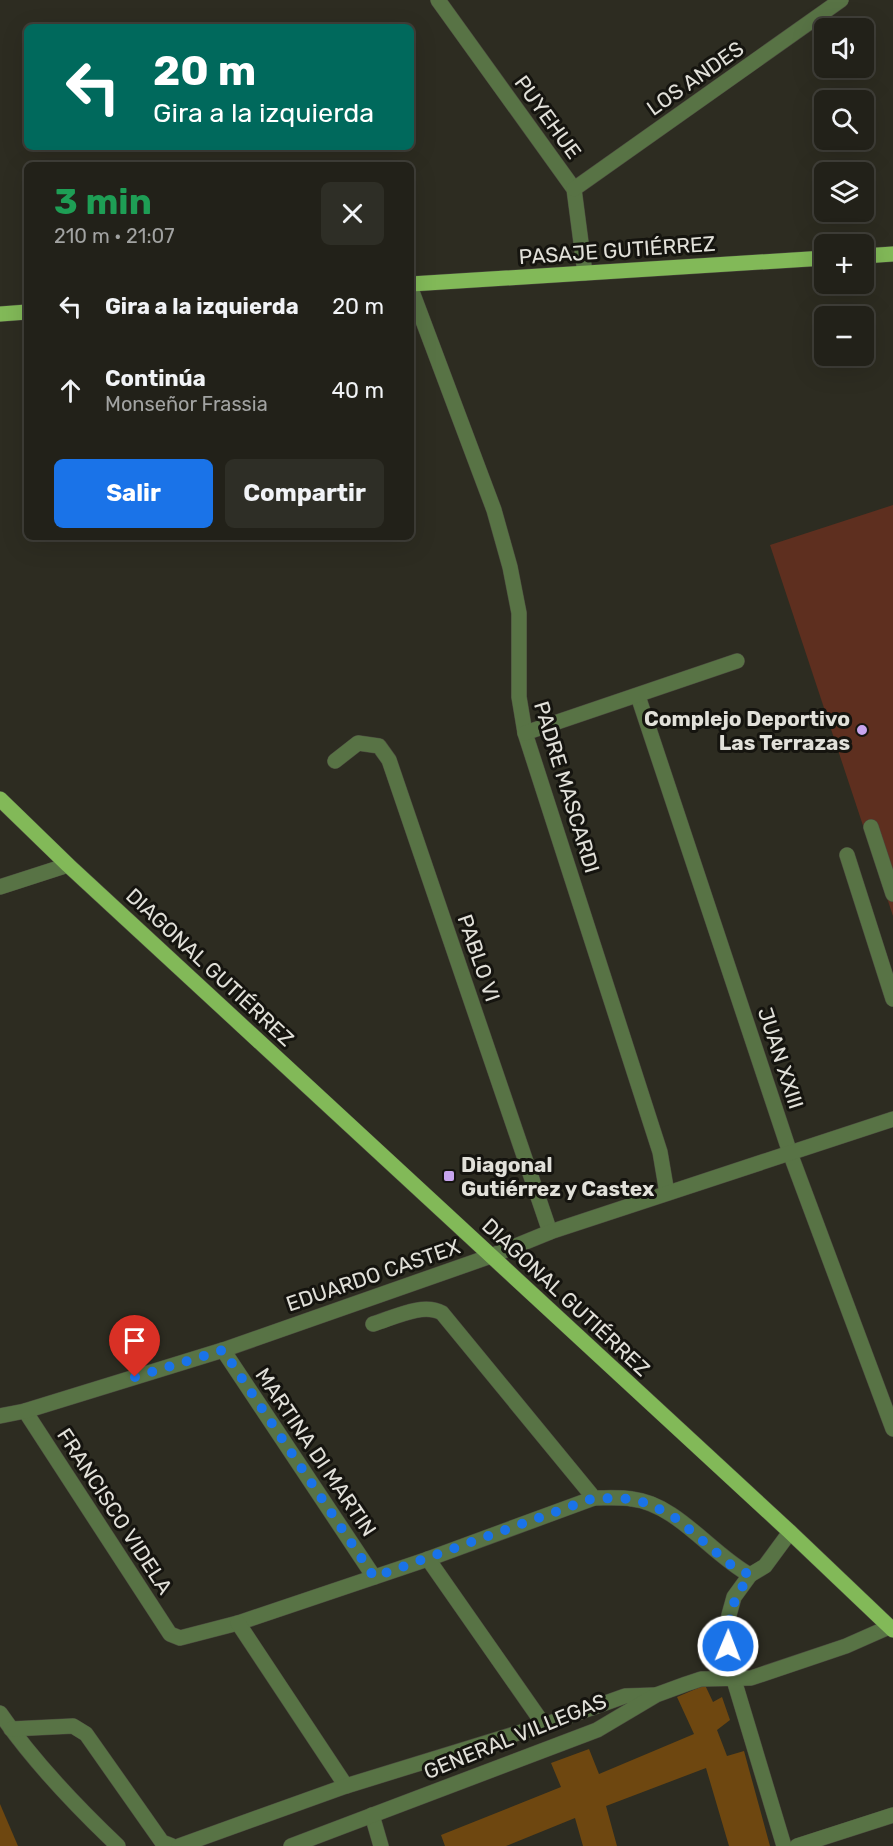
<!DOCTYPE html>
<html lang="es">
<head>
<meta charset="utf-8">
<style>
	body { margin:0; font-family:Rubik,sans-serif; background:#2e2e26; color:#f1f3f6; height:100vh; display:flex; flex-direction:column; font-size:22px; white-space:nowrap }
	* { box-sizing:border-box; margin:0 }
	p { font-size:20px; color:#a2a3a2 }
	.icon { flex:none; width:33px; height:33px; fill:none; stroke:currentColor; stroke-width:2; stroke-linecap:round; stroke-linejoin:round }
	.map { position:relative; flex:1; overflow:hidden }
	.details { position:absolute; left:24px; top:162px; width:390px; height:378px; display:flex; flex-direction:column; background:#222119; border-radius:9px; box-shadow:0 6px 24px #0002,0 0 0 2px #3f3e38 }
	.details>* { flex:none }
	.hud { position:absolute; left:24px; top:24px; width:390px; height:126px; border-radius:9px; box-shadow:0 6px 24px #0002,0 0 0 2px #3f3e38; background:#00695c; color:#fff; overflow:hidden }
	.buttons { position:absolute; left:814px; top:18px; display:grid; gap:12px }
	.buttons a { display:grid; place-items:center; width:60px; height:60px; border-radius:9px; background:#222119; box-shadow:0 6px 24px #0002,0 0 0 2px #3f3e38; font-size:30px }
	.pin { position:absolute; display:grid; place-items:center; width:51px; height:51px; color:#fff; margin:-62px -26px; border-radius:50% 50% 50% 0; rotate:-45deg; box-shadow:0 0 6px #0007 }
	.pin .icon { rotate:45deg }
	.me { position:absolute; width:66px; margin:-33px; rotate:1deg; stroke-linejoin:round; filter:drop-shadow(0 0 4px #0008) }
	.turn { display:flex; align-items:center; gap:21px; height:126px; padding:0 30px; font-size:27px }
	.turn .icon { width:78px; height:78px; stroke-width:2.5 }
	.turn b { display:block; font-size:42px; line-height:51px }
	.round { display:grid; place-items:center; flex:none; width:63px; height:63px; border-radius:9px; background:#2e2e26 }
	.summary { display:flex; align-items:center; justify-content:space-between; height:102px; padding:0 30px }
	h1 { font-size:36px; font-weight:700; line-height:45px; color:#1e9e55 }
	.primary-button { display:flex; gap:12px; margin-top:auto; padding:12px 30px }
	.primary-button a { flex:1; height:69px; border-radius:9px; background:#1a73e8; color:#fff; font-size:24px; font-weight:700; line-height:69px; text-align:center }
	.primary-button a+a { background:#2e2e26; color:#f1f3f6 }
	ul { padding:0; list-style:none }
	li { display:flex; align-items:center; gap:18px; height:84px; padding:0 30px }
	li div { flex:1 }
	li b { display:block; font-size:22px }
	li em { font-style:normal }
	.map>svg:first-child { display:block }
	.green { fill:#5e2f1f }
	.building { fill:#6e4710 }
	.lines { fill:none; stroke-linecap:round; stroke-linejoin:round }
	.minor-casing { stroke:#4a493e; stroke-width:16 }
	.major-casing { stroke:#4a493e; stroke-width:16 }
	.minor { stroke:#587345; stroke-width:15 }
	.major { stroke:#82b958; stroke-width:15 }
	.route { stroke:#1a73e8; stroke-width:10; stroke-dasharray:0 18 }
	.poi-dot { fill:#c8a5ee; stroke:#15140f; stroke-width:2 }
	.labels { text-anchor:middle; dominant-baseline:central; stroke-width:6; stroke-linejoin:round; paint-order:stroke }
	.street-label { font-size:21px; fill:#e1e0d9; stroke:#15140f }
	.poi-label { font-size:21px; font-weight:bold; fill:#e1e0d9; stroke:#15140f; text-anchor:end }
</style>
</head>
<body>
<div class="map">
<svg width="893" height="1846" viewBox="0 0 893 1846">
	<rect width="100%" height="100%" fill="#2d2c21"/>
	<path class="green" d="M893,505v411l-123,-371z"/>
	<g class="building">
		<path d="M705,1685l8,17 9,-5 8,23 -13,10 10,26 17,-5 26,95h-41l-23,-78 -100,38 11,40h-34l-8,-28 -69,28h-61l-4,-11 120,-48 -10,-24 38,-14 10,25 95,-40 -17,-37z"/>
		<path d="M0,1804l18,42h-18z"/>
	</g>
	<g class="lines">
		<defs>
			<g id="minor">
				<path d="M438,0l136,189 11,84"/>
				<path d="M574,189l267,-189"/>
				<path d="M411,289l83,221 16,57 9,46v84l6,36 135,419 7,41"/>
				<path d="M638,696l152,457 103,276"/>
				<path d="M525,733l212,-72"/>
				<path d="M335,761l23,-18 21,3 10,14 161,472"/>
				<path d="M871,827l22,67"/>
				<path d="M847,855l46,144"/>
				<path d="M0,887l68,-22"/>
				<path d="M373,1324c20,-6 50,-22 69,-11l152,185c13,0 26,-1 38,1 45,5 79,55 118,76l-16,22 -5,18 -1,31 6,34 50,166"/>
				<path d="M223,1350l151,227"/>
				<path d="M25,1411l145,223 10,4 58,-15 190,-64 166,-61"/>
				<path d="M0,1416l25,-5 198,-61 268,-94 59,-24 343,-113"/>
				<path d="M428,1559l116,166"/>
				<path d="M750,1575l15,-9 25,-34"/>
				<path d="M238,1623l108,163"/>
				<path d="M0,1713c32,47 77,94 118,133"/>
				<path d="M11,1729l62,-3 13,8 76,108 10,4"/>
				<path d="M372,1815l9,31"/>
				<path d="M179,1846l167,-60 198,-61 81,-29 30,-1"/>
				<path d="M291,1846l306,-116 59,-35 30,-11 15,-5 50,-1 95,-32 43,-19"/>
				<path d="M797,1846l96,-31"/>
			</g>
			<g id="major">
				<path d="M864,256l29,-2"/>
				<path d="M411,284l414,-26"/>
				<path d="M0,314l27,-2"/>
				<path d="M0,799l68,66 722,667 103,98"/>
			</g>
		</defs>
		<use href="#minor" class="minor-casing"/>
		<use href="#major" class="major-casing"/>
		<use href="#minor" class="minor"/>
		<use href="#major" class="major"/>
	</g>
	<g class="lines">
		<path class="route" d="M135,1377l88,-27 151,227 220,-79 39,1 19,6 25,14 54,46 19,10c-19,28 -21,37 -22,71"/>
	</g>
	<g class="poi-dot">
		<circle cx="862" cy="730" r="6"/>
		<rect x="443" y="1170" width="12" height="12" rx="3"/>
	</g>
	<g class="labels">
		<g class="street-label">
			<text transform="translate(695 78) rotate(-35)">LOS ANDES</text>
			<text transform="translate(548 117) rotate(54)">PUYEHUE</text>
			<text transform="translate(617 250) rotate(-4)">PASAJE GUTIÉRREZ</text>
			<text transform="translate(567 787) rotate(73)">PADRE MASCARDI</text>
			<text transform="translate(479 958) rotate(71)">PABLO VI</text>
			<text transform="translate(210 967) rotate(43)">DIAGONAL GUTIÉRREZ</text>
			<text transform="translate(781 1058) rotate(72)">JUAN XXIII</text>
			<text transform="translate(373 1275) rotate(-19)">EDUARDO CASTEX</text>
			<text transform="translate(566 1297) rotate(43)">DIAGONAL GUTIÉRREZ</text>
			<text transform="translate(316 1452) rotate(56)">MARTINA DI MARTIN</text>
			<text transform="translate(115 1511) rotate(57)">FRANCISCO VIDELA</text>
			<text transform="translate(515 1736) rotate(-22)">GENERAL VILLEGAS</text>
		</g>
		<g class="poi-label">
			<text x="850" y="718">Complejo Deportivo<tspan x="850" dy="24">Las Terrazas</tspan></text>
			<text x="461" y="1164" text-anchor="start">Diagonal<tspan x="461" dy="24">Gutiérrez y Castex</tspan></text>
		</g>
	</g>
</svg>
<div class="buttons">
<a><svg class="icon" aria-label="sound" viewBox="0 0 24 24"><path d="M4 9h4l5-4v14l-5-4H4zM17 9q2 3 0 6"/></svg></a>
<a><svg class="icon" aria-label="search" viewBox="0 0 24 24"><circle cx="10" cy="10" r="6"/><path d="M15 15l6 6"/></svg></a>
<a><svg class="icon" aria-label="layers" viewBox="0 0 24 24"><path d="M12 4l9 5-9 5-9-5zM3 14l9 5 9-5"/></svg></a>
<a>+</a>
<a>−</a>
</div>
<div class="pin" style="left:135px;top:1377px;background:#d93025"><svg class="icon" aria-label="arrive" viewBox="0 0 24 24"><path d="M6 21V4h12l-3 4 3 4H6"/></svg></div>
<svg class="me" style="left:728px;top:1646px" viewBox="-20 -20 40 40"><circle r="17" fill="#1a73e8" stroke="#fff" stroke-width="3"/><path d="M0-11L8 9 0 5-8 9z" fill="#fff"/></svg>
<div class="hud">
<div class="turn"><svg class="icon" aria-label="left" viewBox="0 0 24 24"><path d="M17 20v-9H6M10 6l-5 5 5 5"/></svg><div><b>20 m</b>Gira a la izquierda</div></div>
</div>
<section class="details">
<div class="summary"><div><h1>3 min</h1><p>210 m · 21:07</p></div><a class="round"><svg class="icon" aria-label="close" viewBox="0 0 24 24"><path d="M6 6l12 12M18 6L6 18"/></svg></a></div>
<ul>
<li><svg class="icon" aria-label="left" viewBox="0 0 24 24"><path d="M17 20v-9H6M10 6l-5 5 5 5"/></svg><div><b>Gira a la izquierda</b></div><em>20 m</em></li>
<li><svg class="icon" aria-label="ahead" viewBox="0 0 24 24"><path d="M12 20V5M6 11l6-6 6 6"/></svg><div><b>Continúa</b><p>Monseñor Frassia</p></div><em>40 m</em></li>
</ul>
<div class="primary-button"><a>Salir</a><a>Compartir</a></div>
</section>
</div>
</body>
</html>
